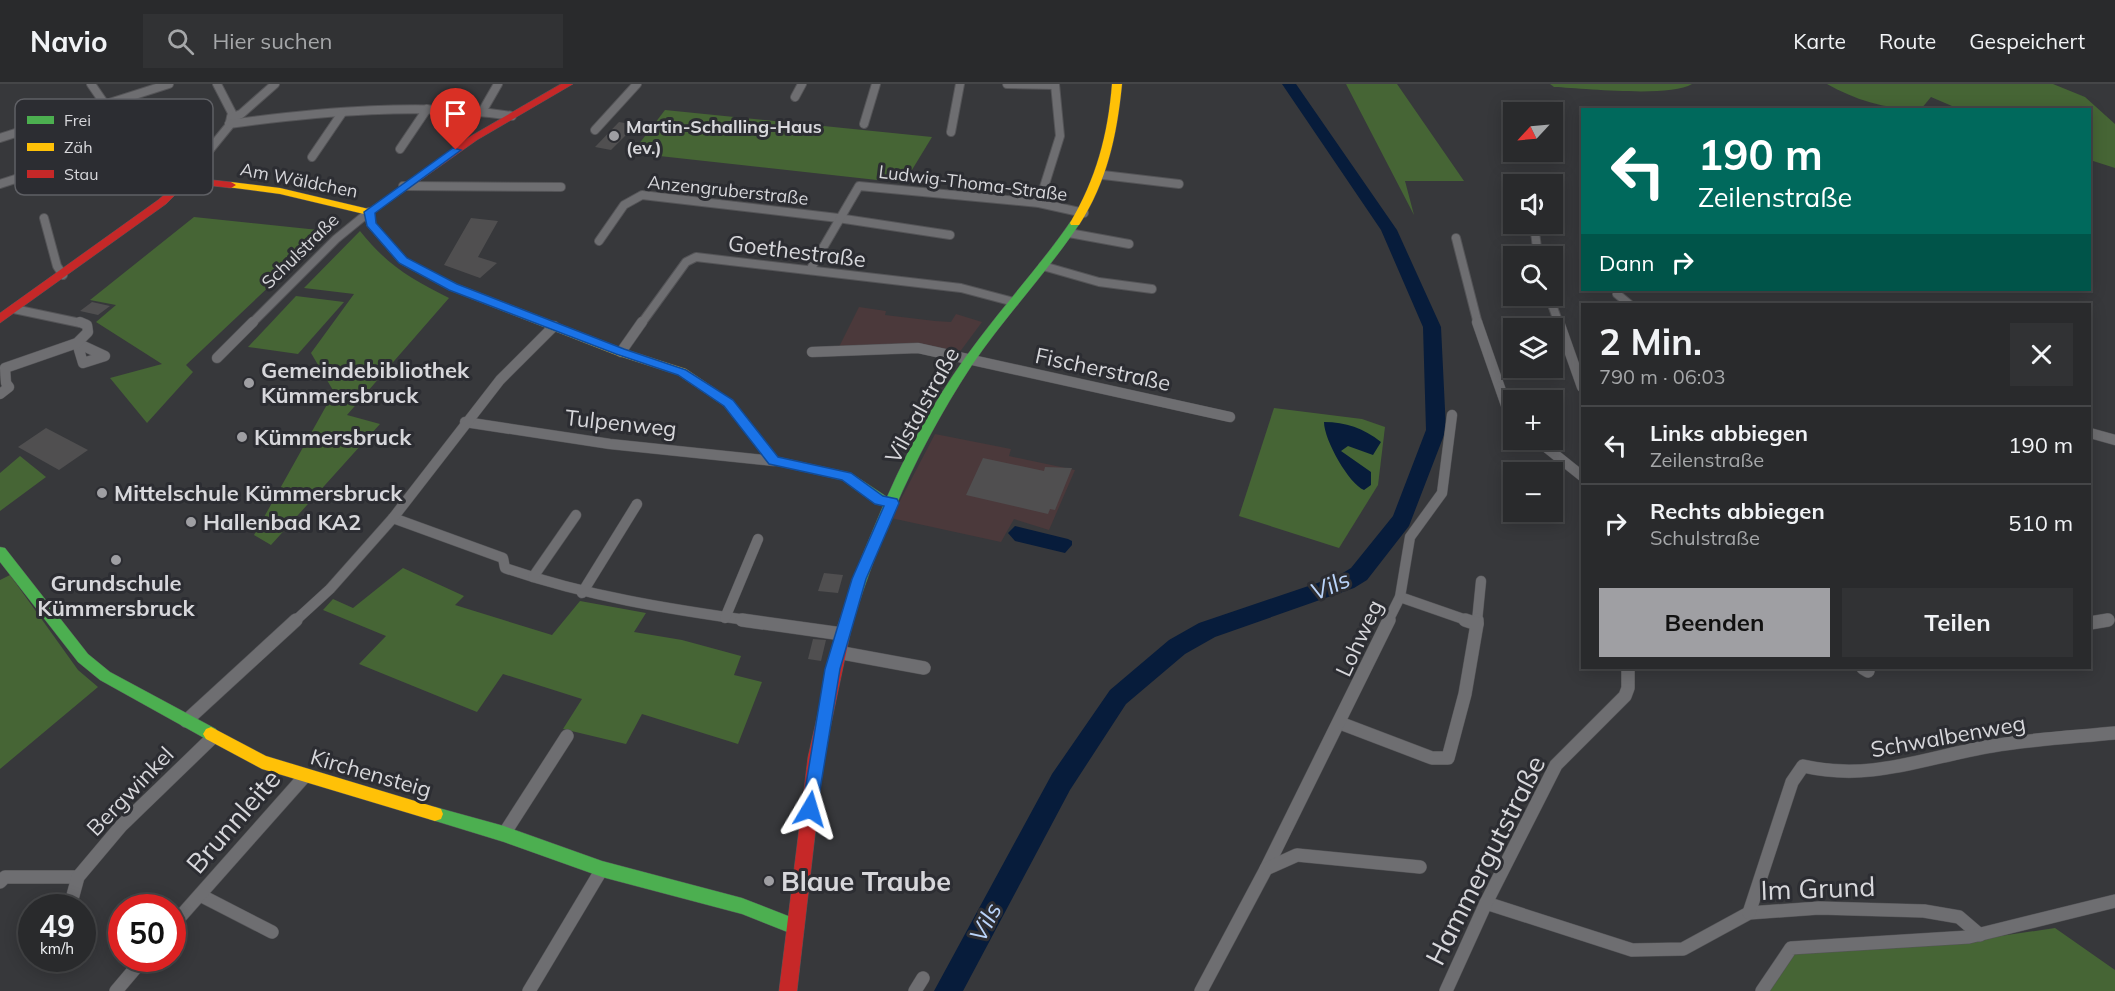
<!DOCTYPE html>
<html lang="de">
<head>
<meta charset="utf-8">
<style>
	body { margin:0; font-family:Mulish,sans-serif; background:#313234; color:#f1f3f6; height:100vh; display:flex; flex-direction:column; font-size:22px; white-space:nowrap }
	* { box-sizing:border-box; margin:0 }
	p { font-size:20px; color:#a5a7a9 }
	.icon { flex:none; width:33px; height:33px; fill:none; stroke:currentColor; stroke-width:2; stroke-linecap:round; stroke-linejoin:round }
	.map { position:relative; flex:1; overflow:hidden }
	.sheet { position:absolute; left:1581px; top:219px; width:510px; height:366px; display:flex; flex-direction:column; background:#292a2c; border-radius:0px; box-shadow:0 3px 15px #0003,0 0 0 2px #454648 }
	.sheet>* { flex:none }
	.banner { position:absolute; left:1581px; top:24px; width:510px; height:183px; border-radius:0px; box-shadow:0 3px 15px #0003,0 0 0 2px #454648; background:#00695c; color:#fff; overflow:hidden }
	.needle { width:39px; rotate:244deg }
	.tools { position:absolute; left:1503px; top:18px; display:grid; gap:12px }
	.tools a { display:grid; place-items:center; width:60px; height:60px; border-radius:0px; background:#292a2c; box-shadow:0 3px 15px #0003,0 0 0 2px #454648; font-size:30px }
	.speed { position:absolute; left:18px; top:810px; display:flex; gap:12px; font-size:30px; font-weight:700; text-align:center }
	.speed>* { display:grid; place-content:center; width:78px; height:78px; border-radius:50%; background:#292a2c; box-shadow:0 3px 15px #0003,0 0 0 2px #454648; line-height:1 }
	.speed small { font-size:15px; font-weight:400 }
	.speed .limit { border:9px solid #d22; background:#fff; color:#111 }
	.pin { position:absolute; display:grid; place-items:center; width:51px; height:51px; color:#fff; margin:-62px -26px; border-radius:50% 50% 50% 0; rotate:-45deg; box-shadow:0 0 6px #0007 }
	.pin .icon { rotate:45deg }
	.me { position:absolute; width:66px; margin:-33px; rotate:7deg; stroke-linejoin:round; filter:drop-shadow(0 0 4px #0008) }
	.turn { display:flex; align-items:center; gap:21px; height:126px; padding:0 18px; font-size:27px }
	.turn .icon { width:78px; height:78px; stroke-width:2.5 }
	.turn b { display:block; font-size:42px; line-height:51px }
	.then { display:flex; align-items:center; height:57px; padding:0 18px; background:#0003; gap:12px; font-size:22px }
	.round { display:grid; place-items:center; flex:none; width:63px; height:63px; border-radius:0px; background:#313234 }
	.overview { display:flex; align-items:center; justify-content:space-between; height:102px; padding:0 18px }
	h1 { font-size:36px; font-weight:700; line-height:45px }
	.action { display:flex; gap:12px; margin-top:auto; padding:12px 18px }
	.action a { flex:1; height:69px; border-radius:0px; background:#9f9fa3; color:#111; font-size:24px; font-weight:700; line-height:69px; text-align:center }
	.action a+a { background:#313234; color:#f1f3f6 }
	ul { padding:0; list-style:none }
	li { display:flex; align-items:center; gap:18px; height:78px; padding:0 18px; border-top:2px solid #454648 }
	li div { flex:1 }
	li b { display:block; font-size:22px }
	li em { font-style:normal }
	header { display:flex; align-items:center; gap:36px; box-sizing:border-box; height:84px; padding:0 30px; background:#292a2c; border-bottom:2px solid #454648 }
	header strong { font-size:28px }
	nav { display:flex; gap:33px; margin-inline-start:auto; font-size:21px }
	.search { width:420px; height:54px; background:#313234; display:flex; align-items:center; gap:15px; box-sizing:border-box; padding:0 21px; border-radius:0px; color:#a5a7a9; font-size:22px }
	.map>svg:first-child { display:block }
	.commercial { fill:#4b393b }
	.green { fill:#466535 }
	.water { fill:#071c3b }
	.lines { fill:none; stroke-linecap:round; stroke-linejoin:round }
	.river { fill:#071c3b; fill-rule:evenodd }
	.building { fill:#504f50 }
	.street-far2-casing { stroke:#545457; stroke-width:10 }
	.street-far1-casing { stroke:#545457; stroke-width:11 }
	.street-casing { stroke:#545457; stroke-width:14 }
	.fast-casing { stroke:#545457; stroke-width:1 }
	.slow-casing { stroke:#545457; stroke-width:1 }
	.jam-casing { stroke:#545457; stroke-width:1 }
	.street-far2 { stroke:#6e6e71; stroke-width:8 }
	.street-far1 { stroke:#6e6e71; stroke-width:10 }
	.street { stroke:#6e6e71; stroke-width:13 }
	.fast { fill:#4caf50; fill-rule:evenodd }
	.slow { fill:#ffc107; fill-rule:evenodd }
	.jam { fill:#c62828; fill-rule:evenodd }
	.route { fill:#1a73e8; stroke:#114b97; stroke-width:1.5 }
	.poi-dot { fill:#9f9fa3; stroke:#2c2d32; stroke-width:2 }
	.labels { text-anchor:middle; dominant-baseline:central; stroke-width:6; stroke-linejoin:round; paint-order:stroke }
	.far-poi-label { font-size:18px; font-weight:bold; fill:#d7d7db; stroke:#2c2d32; text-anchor:start }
	.far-street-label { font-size:18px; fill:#d7d7db; stroke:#2c2d32 }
	.street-label { font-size:22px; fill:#d7d7db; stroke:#2c2d32 }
	.poi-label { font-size:22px; font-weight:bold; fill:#d7d7db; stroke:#2c2d32; text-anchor:start }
	.water-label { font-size:24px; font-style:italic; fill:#bad4fa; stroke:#2c2d32 }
	.near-street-label { font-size:27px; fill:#d7d7db; stroke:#2c2d32 }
	.near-poi-label { font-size:27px; font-weight:bold; fill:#d7d7db; stroke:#2c2d32; text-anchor:start }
	.key { fill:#2c2d32; stroke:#5f6065; stroke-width:1.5 }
	.key-label { font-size:16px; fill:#d7d7db }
</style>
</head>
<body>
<header>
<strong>Navio</strong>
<div class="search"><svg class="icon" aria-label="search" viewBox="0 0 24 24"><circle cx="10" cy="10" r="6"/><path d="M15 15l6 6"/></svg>Hier suchen</div>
<nav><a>Karte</a><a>Route</a><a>Gespeichert</a></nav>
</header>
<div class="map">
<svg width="2115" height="907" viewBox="0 0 2115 907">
	<rect width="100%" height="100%" fill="#37383b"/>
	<g class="commercial">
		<path d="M859,223l27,4 -1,4 50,6 16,1 5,-8 26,8 -23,31 -50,-9 -70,3z"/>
		<path d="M935,350l76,15 -2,7 66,14 -26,60 -35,-11 -13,23 -110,-24z"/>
	</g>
	<g class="green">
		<path d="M1346,0h51l67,97h-59l9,34z"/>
		<path d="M1550,0h142c-23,14 -109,4 -138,3z"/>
		<path d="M1827,0h226l32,13 30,27v44l-25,-8v-50l-131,-1 -28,-12 -10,12c-33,1 -66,-9 -94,-25z"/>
		<path d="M665,26l267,27 -28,46 -272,-30z"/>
		<path d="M194,133l134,14 -142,134 7,7 -46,51 -37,-45 52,-14 -66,-42 20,-17 -26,-5z"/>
		<path d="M360,147c27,34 51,48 89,67l-102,117 33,9 -109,121 -17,-10 80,-143 -23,-39 43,-59 -50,-6z"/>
		<path d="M296,212l48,6 -46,52 -50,-7z"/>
		<path d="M1274,324l88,11 23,8 -7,58 -39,63 -100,-32z"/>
		<path d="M20,372l26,21 -46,34v-38z"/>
		<path d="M403,484l61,28 -9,9 97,30 28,-34 66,12 -12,19 48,8 59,16 -7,19 28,7 -24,62 -96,-30 -16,30 -63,-15 19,-30 -79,-25 -26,38 -118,-48 27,-28 -63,-26 10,-11 20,9z"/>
		<path d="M10,491l68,95 20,17 -98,82v-189z"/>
		<path d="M2055,844l60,42v21h-350l26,-43 155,-4z"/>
	</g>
	<g class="water">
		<path d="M1324,338c22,0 39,6 57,20l-8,13 -25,-9 -7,5 30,21v13l-7,5c-15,-6 -40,-50 -40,-68z"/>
		<path d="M1015,442l53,13 4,2v4l-7,8 -50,-12 -7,-8z"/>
	</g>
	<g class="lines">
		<path class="river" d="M1282,0h14l101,146 44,97 5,103 -37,96 -42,54 -13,8 -139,49 -30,17 -59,50 -56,86 -107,201h-29l118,-217 58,-84 59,-50 30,-17 139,-47 13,-8 42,-52 33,-86 -3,-103 -42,-97z"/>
	</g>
	<g class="building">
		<path d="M619,38l17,3 -25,25 -16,-3z"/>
		<path d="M471,134l27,3 -20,36 19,6 -17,15 -36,-13z"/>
		<path d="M92,218l18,4 -12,9 -18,-4z"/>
		<path d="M46,344l42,22 -29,20 -41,-23z"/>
		<path d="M983,374l61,13 1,-4 27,1 -17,42 -5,-1 -2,5 -82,-19z"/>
		<path d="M824,489l19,2 -5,18 -20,-2z"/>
		<path d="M813,555l13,1 -5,21 -13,-2z"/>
	</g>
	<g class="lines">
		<defs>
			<g id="street-far2">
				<path d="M91,0l71,103 23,-7 44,-54 3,-13 -15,-29"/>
				<path d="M1007,0l48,1"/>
				<path d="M795,13l7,-13"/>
				<path d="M483,26l15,-26"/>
				<path d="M231,34l10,-4 34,-30"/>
				<path d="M229,40c89,-12 195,-22 283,-8"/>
				<path d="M864,40l12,-40"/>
				<path d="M595,46l42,-46"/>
				<path d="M951,48l9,-48"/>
				<path d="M0,54l169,-54"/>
				<path d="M400,65l27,-40"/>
				<path d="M312,73l30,-44"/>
				<path d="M1103,91l76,9"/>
				<path d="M0,100l130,-42"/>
				<path d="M403,102l158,1"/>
				<path d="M1039,119l21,-67 -5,-52"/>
				<path d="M44,134l13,48 6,9"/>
				<path d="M1534,140l4,32"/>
				<path d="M1069,149l60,11"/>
				<path d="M1456,154l22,86"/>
				<path d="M599,157l25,-36 18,-10 196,23 112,17"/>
				<path d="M1043,182l56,16 53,7"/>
				<path d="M810,186l49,-84 180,17 45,10"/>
				<path d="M1617,210l12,10"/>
				<path d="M1549,212l10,28"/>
				<path d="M14,225l71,15"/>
				<path d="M251,240l85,-85 33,-27"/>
				<path d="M641,240l45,-62 10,-5 265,31 53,14"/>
			</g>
			<g id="street-far1">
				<path d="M1477,238l30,86 7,7"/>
				<path d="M1559,238l23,65"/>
				<path d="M77,259l28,13 -22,7z"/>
				<path d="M621,268l21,-30"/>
				<path d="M812,268l106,-4 312,69"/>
				<path d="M217,274l36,-36"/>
				<path d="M0,310l9,-7 -3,-4 -1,-15 72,-25 11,-11 -1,-7 -7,-3"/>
				<path d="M465,338l145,22 164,17"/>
				<path d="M2090,349l25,7"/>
				<path d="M1537,356l45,36"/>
				<path d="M393,434l110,40 2,10c81,28 163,41 248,53"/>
				<path d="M533,493l43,-62"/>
				<path d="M582,509l55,-89"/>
				<path d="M1400,513l69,24"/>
				<path d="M725,534l33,-79"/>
				<path d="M295,537l35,-32 63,-71 107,-138 54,-54"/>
				<path d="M1388,537l12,-24 10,-60 32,-44 10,-78"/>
				<path d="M1477,537l4,-40"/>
				<path d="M2100,537l8,-1"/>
			</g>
			<g id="street">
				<path d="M742,536l100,14"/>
				<path d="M2090,539l18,-3"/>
				<path d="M1477,540v-4"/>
				<path d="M837,568l87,16"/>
				<path d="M1863,584l5,3"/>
				<path d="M186,637l110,-101"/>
				<path d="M1340,639l92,35h16l17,-64 12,-70 -12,-4"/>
				<path d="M504,750l63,-98"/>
				<path d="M1266,785l123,-249"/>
				<path d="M0,798l5,-5h73"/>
				<path d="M200,811l72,37"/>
				<path d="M72,815l6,-22 43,-51 92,-89"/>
				<path d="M1486,819l146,47 51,-1 66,-36 70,-5 105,3 35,6 21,18"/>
				<path d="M1749,829l43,-131 11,-16c69,16 122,-9 189,-20 41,-7 82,-9 123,-13"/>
				<path d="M172,842l133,-150"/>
				<path d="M116,907l28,-33"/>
				<path d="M529,907l73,-122"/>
				<path d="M915,907l8,-13"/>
				<path d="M1201,907l65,-122 31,-14 123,12"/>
				<path d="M1446,907l40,-88 70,-138 69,-69 3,-8v-20"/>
				<path d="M1762,907l29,-43 178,-11 146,-36"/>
			</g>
			<g id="fast">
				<path d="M1075,136l5,3c-33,50 -75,93 -108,142 -54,82 -91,167 -120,260l-2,4 -5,2 -5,-2 -2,-4 24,-69 21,-50 -8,-2 -33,-24 -73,-16 -37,-48 6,-4 4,1 36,44 73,16 36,24c24,-55 55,-110 92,-158 30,-40 64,-77 92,-118z"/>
				<path d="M0,463l5,1 83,106 22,18 106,57 3,5 -3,5 -5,2 -5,-2 -106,-59 -22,-18 -78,-100z"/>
				<path d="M435,723l69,19 98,35 140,37 59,23 3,6 -3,6 -6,2 -53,-21 -140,-37 -98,-35 -75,-23 -2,-5 2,-5z"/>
			</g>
			<g id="slow">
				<path d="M1112,0h10c-5,51 -15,98 -43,141h-8l-1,-2c26,-44 38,-88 42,-139z"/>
				<path d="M231,98l49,6 93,22 3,13 31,36 50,25 167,65 62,20 46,31 12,16 -6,4 -4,-1 -10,-13 -46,-31 -62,-20 -167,-65 -50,-27 -32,-37 -3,-12 -84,-20 -53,-7v-4z"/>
				<path d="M211,643l55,29 169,51 6,2 2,5 -2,5 -6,2 -173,-52 -56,-30 -3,-5 3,-5z"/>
			</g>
			<g id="jam">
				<path d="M561,0h12l-96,56 -104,74 -4,1 -5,-3 107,-76z"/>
				<path d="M185,93l46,5 5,3 -5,3 -44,-5 -21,21 -166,119v-10l158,-113z"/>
				<path d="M845,535l5,2 2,4 -28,132 -27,234h-18l29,-234 30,-132 2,-4z"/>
			</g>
		</defs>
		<use href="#street-far2" class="street-far2-casing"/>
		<use href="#street-far1" class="street-far1-casing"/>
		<use href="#street" class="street-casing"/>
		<use href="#fast" class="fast-casing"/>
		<use href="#slow" class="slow-casing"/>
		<use href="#jam" class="jam-casing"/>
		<use href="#street-far2" class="street-far2"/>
		<use href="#street-far1" class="street-far1"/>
		<use href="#street" class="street"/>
		<use href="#fast" class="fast"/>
		<use href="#slow" class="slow"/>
		<use href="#jam" class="jam"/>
	</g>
	<path class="route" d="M453,64l8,2 -86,63 1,10 31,35 50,26 167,65 62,21 47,30 45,57 73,16 32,23 14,3 2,4 -33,76 -26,90 -24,145 -6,2 -6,-2 -2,-5 23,-140 27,-90 32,-73 -9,-2 -33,-24 -73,-16 -45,-58 -46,-31 -62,-21 -167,-64 -50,-27 -32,-37 -3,-14z"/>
	<g class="poi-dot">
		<circle cx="614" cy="52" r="6"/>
		<circle cx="249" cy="299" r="6"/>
		<circle cx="242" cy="353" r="6"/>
		<circle cx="102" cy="409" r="6"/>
		<circle cx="191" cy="438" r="6"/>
		<circle cx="116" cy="476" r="6"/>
		<circle cx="769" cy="797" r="6"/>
	</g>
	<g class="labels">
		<g class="far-poi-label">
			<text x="626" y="42">Martin-Schalling-Haus<tspan x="626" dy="21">(ev.)</tspan></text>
		</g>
		<g class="far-street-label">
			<text transform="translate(299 96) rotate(11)">Am Wäldchen</text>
			<text transform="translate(973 99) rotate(7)">Ludwig-Thoma-Straße</text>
			<text transform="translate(728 106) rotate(6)">Anzengruberstraße</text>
			<text transform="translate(300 167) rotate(-44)">Schulstraße</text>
		</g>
		<g class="street-label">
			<text transform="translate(797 167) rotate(7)">Goethestraße</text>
			<text transform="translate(1103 285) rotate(12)">Fischerstraße</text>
			<text transform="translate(922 321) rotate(-61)">Vilstalstraße</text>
			<text transform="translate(621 339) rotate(6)">Tulpenweg</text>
			<text transform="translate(1359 554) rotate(-65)">Lohweg</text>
			<text transform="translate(1948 652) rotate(-10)">Schwalbenweg</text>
			<text transform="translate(371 689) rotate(16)">Kirchensteig</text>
			<text transform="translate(130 707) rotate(-46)">Bergwinkel</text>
		</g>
		<g class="poi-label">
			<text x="261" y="286">Gemeindebibliothek<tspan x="261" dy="25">Kümmersbruck</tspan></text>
			<text x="254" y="353">Kümmersbruck</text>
			<text x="114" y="409">Mittelschule Kümmersbruck</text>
			<text x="203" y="438">Hallenbad KA2</text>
			<text x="116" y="499" text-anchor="middle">Grundschule<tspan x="116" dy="25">Kümmersbruck</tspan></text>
		</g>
		<g class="water-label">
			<text transform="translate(1330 501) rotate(-23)">Vils</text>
			<text transform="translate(985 838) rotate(-62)">Vils</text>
		</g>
		<g class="near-street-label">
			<text transform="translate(233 737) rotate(-49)">Brunnleite</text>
			<text transform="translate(1485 776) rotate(-63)">Hammergutstraße</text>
			<text transform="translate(1818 804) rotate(-2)">Im Grund</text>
		</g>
		<g class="near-poi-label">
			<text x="781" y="797">Blaue Traube</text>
		</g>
	</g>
	<rect x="15" y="15" width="198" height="96" rx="9" class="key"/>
	<rect x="27" y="32" width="27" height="8" fill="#4caf50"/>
	<rect x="27" y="59" width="27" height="8" fill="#ffc107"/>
	<rect x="27" y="86" width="27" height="8" fill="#c62828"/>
	<g class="key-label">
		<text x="64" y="42">Frei</text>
		<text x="64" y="69">Zäh</text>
		<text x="64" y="96">Stau</text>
	</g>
</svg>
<div class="tools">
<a><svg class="needle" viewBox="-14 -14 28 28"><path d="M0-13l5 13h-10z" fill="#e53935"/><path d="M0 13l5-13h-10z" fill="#a5a7a9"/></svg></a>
<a><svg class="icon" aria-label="sound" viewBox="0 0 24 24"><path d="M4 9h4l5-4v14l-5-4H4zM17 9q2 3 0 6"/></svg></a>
<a><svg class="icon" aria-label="search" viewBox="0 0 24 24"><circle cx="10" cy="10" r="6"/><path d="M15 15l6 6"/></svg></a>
<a><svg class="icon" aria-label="layers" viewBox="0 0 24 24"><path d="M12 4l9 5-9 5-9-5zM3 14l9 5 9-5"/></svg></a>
<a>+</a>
<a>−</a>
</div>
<div class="speed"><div>49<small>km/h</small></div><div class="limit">50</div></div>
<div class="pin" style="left:456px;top:66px;background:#d93025"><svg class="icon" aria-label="arrive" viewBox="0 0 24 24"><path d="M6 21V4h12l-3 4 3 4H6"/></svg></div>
<svg class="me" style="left:810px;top:725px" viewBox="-20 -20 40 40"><path d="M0-17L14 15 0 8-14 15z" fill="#1a73e8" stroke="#fff" stroke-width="4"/></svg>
<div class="banner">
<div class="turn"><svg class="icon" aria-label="left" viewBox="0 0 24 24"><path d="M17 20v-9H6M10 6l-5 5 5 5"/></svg><div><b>190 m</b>Zeilenstraße</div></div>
<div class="then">Dann<svg class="icon" aria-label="right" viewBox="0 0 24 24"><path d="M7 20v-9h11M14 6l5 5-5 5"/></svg></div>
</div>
<section class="sheet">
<div class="overview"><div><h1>2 Min.</h1><p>790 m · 06:03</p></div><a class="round"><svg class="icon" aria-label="close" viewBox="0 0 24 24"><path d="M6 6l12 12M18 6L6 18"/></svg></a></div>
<ul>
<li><svg class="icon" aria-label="left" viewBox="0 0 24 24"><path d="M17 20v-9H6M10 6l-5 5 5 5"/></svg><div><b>Links abbiegen</b><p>Zeilenstraße</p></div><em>190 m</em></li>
<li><svg class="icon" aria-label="right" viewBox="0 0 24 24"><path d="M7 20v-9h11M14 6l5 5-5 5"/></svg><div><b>Rechts abbiegen</b><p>Schulstraße</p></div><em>510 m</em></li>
</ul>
<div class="action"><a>Beenden</a><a>Teilen</a></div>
</section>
</div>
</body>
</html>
